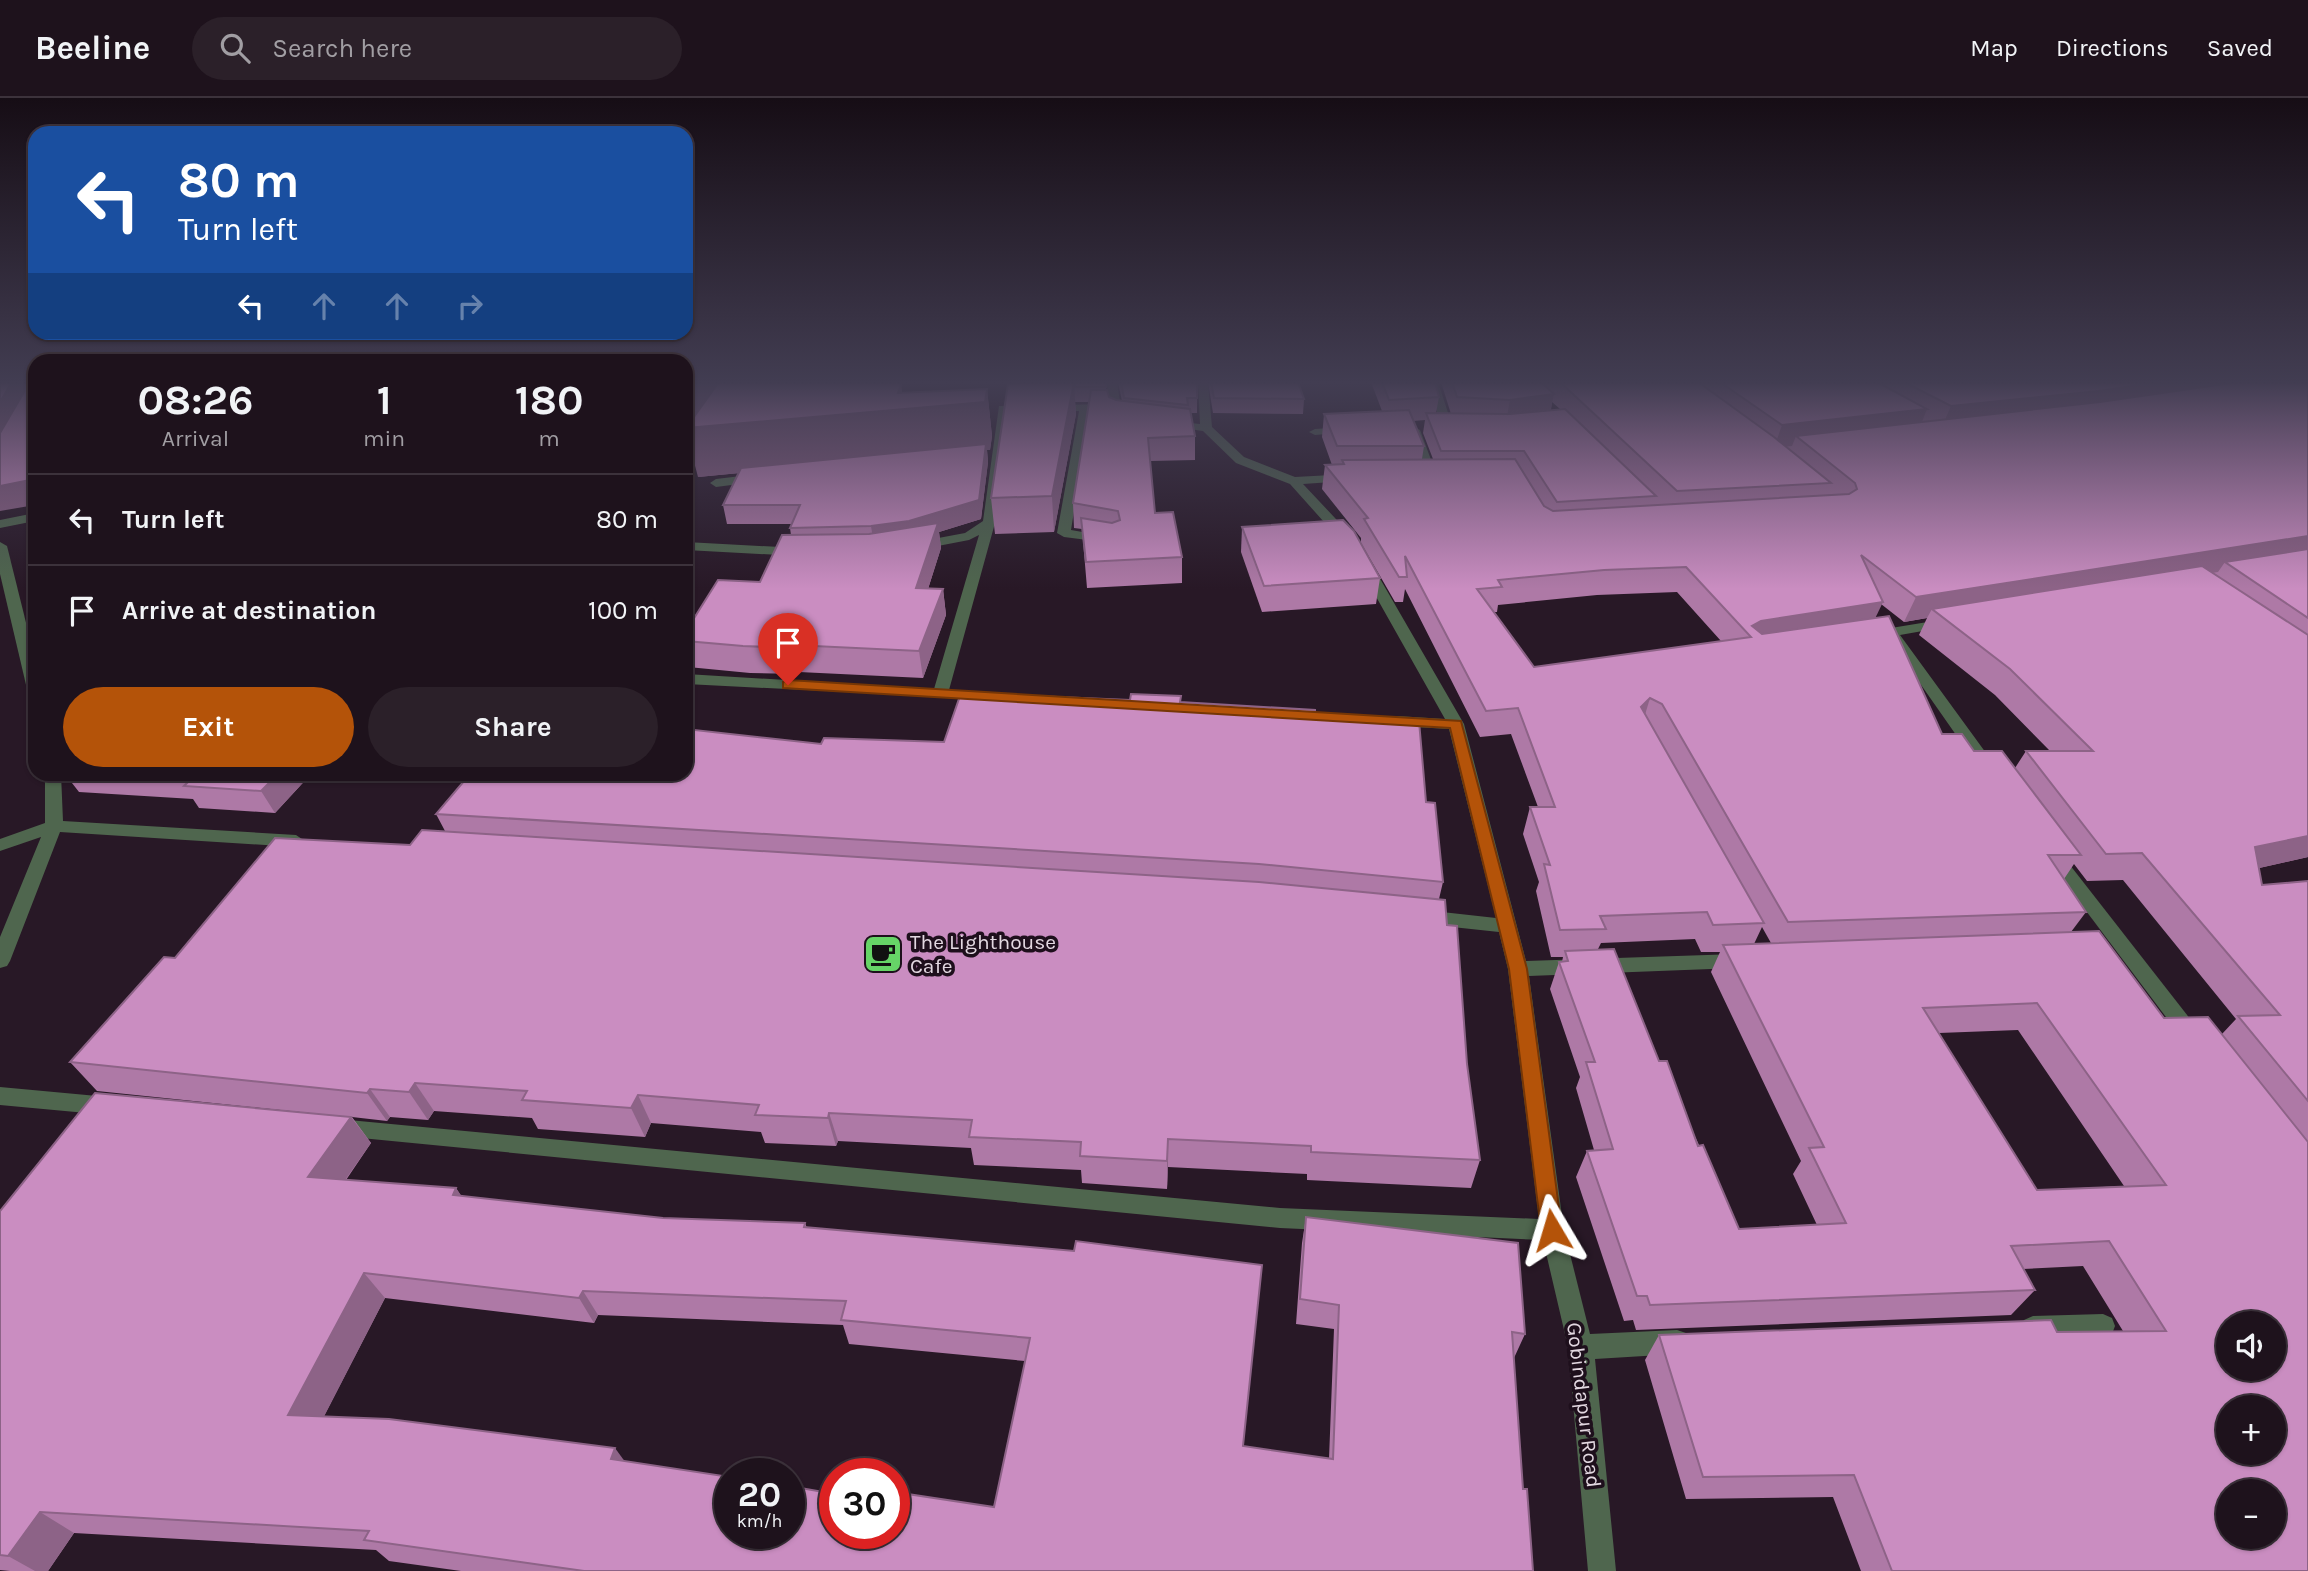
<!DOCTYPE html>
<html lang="en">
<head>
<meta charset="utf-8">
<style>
	body { margin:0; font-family:Karla,sans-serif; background:#2b2029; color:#f1f3f6; height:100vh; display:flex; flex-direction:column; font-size:26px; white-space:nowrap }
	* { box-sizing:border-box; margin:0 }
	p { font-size:23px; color:#a19ea3 }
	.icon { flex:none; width:38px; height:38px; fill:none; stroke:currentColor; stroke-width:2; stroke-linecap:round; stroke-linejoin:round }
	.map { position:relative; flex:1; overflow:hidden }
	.drawer { position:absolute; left:28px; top:256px; width:665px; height:427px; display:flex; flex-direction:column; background:#1e121c; border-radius:21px; box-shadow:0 2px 5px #0004,0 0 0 2px #3c323b }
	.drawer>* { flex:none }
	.top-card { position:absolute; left:28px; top:28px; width:665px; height:214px; border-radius:21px; box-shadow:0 2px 5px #0004,0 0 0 2px #3c323b; background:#1a4fa0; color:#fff; overflow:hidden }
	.buttons { position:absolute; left:2216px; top:1213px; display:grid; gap:14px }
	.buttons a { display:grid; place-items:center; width:70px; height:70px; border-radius:50%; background:#1e121c; box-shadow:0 2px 5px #0004,0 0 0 2px #3c323b; font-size:35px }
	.speed { position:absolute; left:714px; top:1360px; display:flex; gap:14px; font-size:35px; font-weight:700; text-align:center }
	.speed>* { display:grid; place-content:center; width:91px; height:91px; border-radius:50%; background:#1e121c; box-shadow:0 2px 5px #0004,0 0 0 2px #3c323b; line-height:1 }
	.speed small { font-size:18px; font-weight:400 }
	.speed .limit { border:10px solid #d22; background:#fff; color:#111 }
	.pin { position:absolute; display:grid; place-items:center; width:60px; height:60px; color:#fff; margin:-72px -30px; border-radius:50% 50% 50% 0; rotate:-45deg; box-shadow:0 0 7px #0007 }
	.pin .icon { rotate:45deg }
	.me { position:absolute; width:77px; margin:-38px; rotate:353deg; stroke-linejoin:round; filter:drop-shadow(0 0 5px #0008) }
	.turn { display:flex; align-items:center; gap:24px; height:147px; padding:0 35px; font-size:32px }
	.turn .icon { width:91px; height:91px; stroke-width:2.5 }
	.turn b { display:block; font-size:49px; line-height:60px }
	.lanes { display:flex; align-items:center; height:66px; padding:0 35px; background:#0003; justify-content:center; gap:35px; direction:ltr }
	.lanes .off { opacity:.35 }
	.eta { display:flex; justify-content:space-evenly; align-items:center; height:119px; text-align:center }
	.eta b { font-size:42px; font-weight:700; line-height:49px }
	.primary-button { display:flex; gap:14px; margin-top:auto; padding:14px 35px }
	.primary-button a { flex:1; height:80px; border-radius:42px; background:#b45309; color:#fff; font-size:28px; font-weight:700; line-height:80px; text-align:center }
	.primary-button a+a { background:#2b2029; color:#f1f3f6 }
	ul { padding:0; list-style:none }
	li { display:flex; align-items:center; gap:21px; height:91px; padding:0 35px; border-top:2px solid #3c323b }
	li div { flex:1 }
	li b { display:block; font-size:26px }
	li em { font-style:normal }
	header { display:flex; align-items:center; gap:42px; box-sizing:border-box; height:98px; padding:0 35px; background:#1e121c; border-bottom:2px solid #3c323b }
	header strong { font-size:33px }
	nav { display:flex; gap:38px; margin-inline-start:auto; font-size:24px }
	.search { width:490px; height:63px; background:#2b2029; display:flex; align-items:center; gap:18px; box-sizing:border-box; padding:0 24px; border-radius:38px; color:#a19ea3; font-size:26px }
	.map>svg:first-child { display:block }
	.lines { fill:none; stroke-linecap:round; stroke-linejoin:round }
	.minor { fill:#4f664e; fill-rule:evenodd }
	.wall { fill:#ae79a6; fill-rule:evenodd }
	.shaded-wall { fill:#8d6387 }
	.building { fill:#ca8dc1; stroke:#8d6387; stroke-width:2; fill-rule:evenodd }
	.route { fill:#b45309; stroke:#753606; stroke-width:2 }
	.labels { text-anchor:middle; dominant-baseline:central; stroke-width:7; stroke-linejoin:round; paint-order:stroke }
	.poi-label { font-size:21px; fill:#e3d8e1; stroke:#1e0f1c; text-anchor:start }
	.street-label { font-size:21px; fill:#e3d8e1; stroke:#1e0f1c }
</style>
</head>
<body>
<header>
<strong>Beeline</strong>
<div class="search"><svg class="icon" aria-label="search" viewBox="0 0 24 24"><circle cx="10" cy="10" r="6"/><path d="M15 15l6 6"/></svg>Search here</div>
<nav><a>Map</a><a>Directions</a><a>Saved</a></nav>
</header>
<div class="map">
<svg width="2308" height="1473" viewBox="0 0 2308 1473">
	<rect width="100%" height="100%" fill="#281826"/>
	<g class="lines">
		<g class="minor">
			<path d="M1107,284h10l5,33 6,3 -11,3 -6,-3 -1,-8 -20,1 -19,119 40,7v6l-47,-6 -7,-4 22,-122h-71l-13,112 -46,167 37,3 3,3 -3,3 -300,-15v-10l248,15 45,-154 -10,5 -52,10 -7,-4 7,-4 48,-9 18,-12 16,-115 110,-2z"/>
			<path d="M1198,284h10l4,45 32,30 51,20 55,-3 2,3 -6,4 -43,3 48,51v6h-10l-51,-57 -54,-21 -33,-32 -36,-5 -2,-2 6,-3 29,3z"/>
			<path d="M1427,284h11l13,40 10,1v4h-19z"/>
			<path d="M1345,329l6,3 -2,2 -34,3 -6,-3 6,-3z"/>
			<path d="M1414,329l6,3 17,46 -2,3 -10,-3 -17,-46z"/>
			<path d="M758,376l6,4 -2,3 -46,6 -6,-4 6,-4z"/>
			<path d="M35,415v8l-35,7v-8z"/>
			<path d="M0,444l7,4 28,113v35l-8,-5 -27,-115z"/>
			<path d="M686,444l113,6 7,4 -7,4 -113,-6z"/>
			<path d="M1368,468l7,4 89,154 62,237 211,-7 7,2 3,5 -3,5 -7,2 -208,8 35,254 26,104 87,-4 9,3 3,9 -3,9 -9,3 -82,5 21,212h-28l-20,-224 -25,-107 -263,-12 -950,-93 -3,-7 3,-7 8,-2 942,89 259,11 -31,-250 -9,-37 -75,-8 -7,-2 -2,-5 2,-5 7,-2 72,8 -47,-189 -52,-3 -8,-5 8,-5 48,3 -84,-149z"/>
			<path d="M1946,521l7,4 -2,3 -51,9 94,129 2,4 -2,4h-12l-98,-140 7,-4z"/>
			<path d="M45,676h16l2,47 233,14 9,6 -9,6 -236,-15 -50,129 -3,5 -7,2v-31l41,-100 -41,14v-12l45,-16z"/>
			<path d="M2053,751l6,2 139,178 3,6 -3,6 -7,2 -7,-2 -137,-182 -3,-4 3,-4z"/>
			<path d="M0,989l108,10 8,3 3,6 -3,6 -8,3 -108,-10z"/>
			<path d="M2103,1216l9,4 3,8 -3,8 -9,4 -70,2 -9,-4 -3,-8 3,-8 9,-4z"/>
		</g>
	</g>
	<g class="wall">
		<path d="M1035,284h71v8l3,7 7,3 6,1 -4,-19h79v31h-6l4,23v24l-45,1 5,52 27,44v26l-95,5 -5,-59 -8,-1 -1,-25 17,-101h-15l1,12 -22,118 -59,2 -4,-36z"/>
		<path d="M1208,284h90l6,17 -1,15 -90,-1z"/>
		<path d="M1371,284h64l4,15 -3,16 15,1 -10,-32h257l1,2 1,-2h608v475l-49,11 3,17 46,-4v690h-447l-28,-74 -147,2 -41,-139 14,-25 464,-4 -40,-65 -60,3 12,21 -24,25 -375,15 -3,-10 -9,1 -48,-144 11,-26 7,-1 -18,-62 4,-11 -30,-88 9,-27h3l1,-5h-12l-15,-66 3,-9 -16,-48 7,-27h8l-27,-73 -31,3 -75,-148 -2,13h-8l-34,-59v-5l-39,-49 3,-24h7l-10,-28 2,-23 58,-3zM1552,304l8,7 -9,1zM1425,322l-2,13 10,26h-11l2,-13 -11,-25zM1677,494l44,49 -187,26 -40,-55h3l1,-7 99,-10zM1881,506l23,18 23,-4 -8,17 76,60 55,56h-24l-11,17 -41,-17 -32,-17 -67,-117zM2074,766l13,17 36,-1 113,139 -14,15 -58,-16 -93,-86 15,-20 -22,-33zM1762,829l9,16 -17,1zM1695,841l6,13h19l-9,20 90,189 -8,13 24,51 -78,4 -80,-168 -61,-112 3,-6zM2018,932l106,156 -87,4 -98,-157z"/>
		<path d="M901,287l1,8 85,-4 5,47 -2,14h-3l1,12 -7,57 -42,13 2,16 -13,41h15l3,26 -23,63 -124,-6 -1,2 -48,-1 -62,-6 -2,-5v-31l74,-49 31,-47 -1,-7 2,-4h-65l-4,-19 16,-32 -41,4z"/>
		<path d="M1242,429l138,51 -4,26 -114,8 -21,-60z"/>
		<path d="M1181,604l134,13 111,87 17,80 -4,17 8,26 33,235 -9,28 -164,-8v-6l-139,-7 -1,22 -85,-6 -1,-13 -107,-5 -3,-17 -133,-7 -2,5 -71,-3 -4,-11 -110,-9 -6,14 -107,-8 -6,-11 -98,-7 -6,9 -38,-3 -3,4 -35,-4 19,26 -25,37 110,8 5,8 202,22 142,5 2,5 267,23 169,195 86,13 5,-130 -38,-5 6,-81 4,-26 219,117 -11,24 9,131 10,82h-1072l-72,-10 -13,-11 -302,-17 -26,38h-38l-10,-1v-359l320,-97 -223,-23 -27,-29 105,-104 235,-113 35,-14 -9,-17 385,-70 123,-2zM385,1200l209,25 4,-8 245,10 6,19 176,17 -31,146 -159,26 -511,-117z"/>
		<path d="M65,676h246l-36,39 -76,-5 -6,-9 -114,-7z"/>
	</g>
	<g class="shaded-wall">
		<path d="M12,284h15l8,14 -35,52v-46z"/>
		<path d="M686,284h41l171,11 3,-8 3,24 83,-20 5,47 -2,14h-3l1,12 -7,57 -42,13 2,16 -21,66 -46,-69 -3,-19 114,-76 -287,27 -12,-46z"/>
		<path d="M1074,284l2,32 -22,118 -2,-36z"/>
		<path d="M2160,284h141l-360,47 10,-23z"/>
		<path d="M1554,296l-5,23 -43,5 4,-22z"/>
		<path d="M1927,311l-9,23 -122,4 -4,10 -18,2 8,-23z"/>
		<path d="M35,381v26l-35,6v-25z"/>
		<path d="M2308,438v22l-83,4 -7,10 -277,44 -9,-7 -5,9 -23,4 12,-25z"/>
		<path d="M943,491l3,26 -23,63 -4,-27z"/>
		<path d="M1883,504l-12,25 -120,10 1,-11 9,-5z"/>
		<path d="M793,547l6,27 -1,2 -7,-26z"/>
		<path d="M1650,600l-8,27 -1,-18z"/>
		<path d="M278,676h33l-36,39 -14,-22z"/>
		<path d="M2308,738v21l-75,17 22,-27z"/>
		<path d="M415,985l19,28 -6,9 -19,-28z"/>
		<path d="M370,991l20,28 -3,4 -20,-28z"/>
		<path d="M638,997l13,28 -6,14 -14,-29z"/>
		<path d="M829,1015l9,28 -2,5 -8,-28z"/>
		<path d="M351,1019l20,26 -42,60 -21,-26z"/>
		<path d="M1168,1041v28l-1,22v-28z"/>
		<path d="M456,1090l18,26 -21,-19z"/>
		<path d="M364,1175l21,25 -72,140 -25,-23z"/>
		<path d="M583,1193l15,24 -4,8 -15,-25z"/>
		<path d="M615,1350l16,22 -20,-11z"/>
		<path d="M40,1414l34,21 -26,38h-13l-27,-15z"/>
	</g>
	<g class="building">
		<path d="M0,284h12l-12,20z"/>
		<path d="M23,284h12v97l-35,7v-53l24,-41z"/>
		<path d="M719,284h180l2,3 -3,8 89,-4 -2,13 -299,26z"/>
		<path d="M1035,284h39l-22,114 -61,2 17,-114z"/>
		<path d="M1074,284h32v5h-31z"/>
		<path d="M1121,284h76v16h-10l1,7 -64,-7z"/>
		<path d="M1211,284h87l6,17 -90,-1z"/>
		<path d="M1382,284h53l4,15 -50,3z"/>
		<path d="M1452,284h89l13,12 -44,6 -53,-3z"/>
		<path d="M1560,284h138l76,55 57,46 -154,8z"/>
		<path d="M1720,284h157l50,27 -145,16z"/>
		<path d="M1904,284h256l-61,9 -148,15z"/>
		<path d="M2238,284h70v154l-392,61 -55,-42 22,47 -122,19 -9,5 10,8 127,-18 53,118h20l12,17h28l79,104h-33l38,57 -298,10 -126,-218 -12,-6 -9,9 123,216 -51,2 -6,-13 -107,4 6,13 -46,1 -16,-66 6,1 -20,-58h25l-37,-99 -32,3 -81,-155 2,21h-8l-35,-58 4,-1 -43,-53 19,-1 -2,-4 173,-1 29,47 9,5 296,-17 8,-5 -2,-6 -59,-47 304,-34zM1686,469l65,70 -217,30 -57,-78 25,-2 -4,-7 106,-10z"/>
		<path d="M1091,292h16l2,7 7,3 74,9 5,27 -47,2 7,75 18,-1 9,45 -96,5 -5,-44 31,5 8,-3 -2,-9 -45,-8z"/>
		<path d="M1565,311l91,87 -99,6 -33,-51h-83l-15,-38 84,1z"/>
		<path d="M1409,312l15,36h-87l-13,-32z"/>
		<path d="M986,346l-7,56 -70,21 -38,5 -81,2 10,-23h-77l18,-37z"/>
		<path d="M1343,422l11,11 26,47 -116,8 -22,-59z"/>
		<path d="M938,425l-22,65 27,1 -24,62 -126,-6 -2,3 -48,-2 -57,-5v-10l32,-51 42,2 22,-47 87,-1z"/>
		<path d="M2308,451v69l-83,-56z"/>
		<path d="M2202,468l106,69v201l-53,11 7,38 46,-4v220l-70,-85 42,-1 -138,-162 -36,1 -80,-103h67l-83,-82 -78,-60z"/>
		<path d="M961,595l169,7 1,-6 50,2 -1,6 135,8v5l104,6 7,81 9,1 8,79 -184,-18 -823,-50 34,-40h216v-45l135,15 3,-6 120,4z"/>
		<path d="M122,676h156l-17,17 -77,-5 8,-8z"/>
		<path d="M422,732l837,52 186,18 2,25 10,1 10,138 13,96 -169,-8v-6l-143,-7 -1,22 -87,-5 1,-14 -112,-5 3,-17 -143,-7 -1,5 -73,-3 4,-10 -121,-10 -7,13 -109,-8 5,-9 -112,-8 -6,9 -39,-3 -3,4 -297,-31 94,-105 11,1 100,-120 135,7z"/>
		<path d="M2099,833l65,87 44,-1 100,125v429h-416l-38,-96 -151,2 -44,-142 392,-15 6,12 109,-1 -57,-90 -98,5 24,44 -385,15 -3,-9h-10l-50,-145 26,-2 -27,-87h9l-36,-100 9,-1 -3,-10 49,-2 45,112h8l31,85 5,-1 36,84 107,-6 -37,-75 15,-1 -101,-202zM2037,905l129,182 -129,5 -114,-182zM2228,1225h45v45h-45zM2228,1309h45v45h-45zM2228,1393h45v45h-45z"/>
		<path d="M95,995l256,24 -43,60 148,11 -3,7 210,23 142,5 -1,4 270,24 2,-10 186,24 -19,181 90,13 6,-154 -39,-6 6,-82 212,26 7,91 -13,-2 11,157h4l6,82h-949l-220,-31 5,-9 -329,-19 -32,44 -8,-1v-344zM364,1175l215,25 4,-7 263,10 -5,19 189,18 -36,169 -100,-15v41h-59v-39l-46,-8v47h-59v-56l-119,-18 4,-11 -226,-29 -101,-4z"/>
	</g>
	<linearGradient id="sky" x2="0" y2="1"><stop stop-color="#160d15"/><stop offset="0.58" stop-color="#423d52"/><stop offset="1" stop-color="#423d52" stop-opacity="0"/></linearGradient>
	<rect width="2308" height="491" fill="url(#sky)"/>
	<path class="route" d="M788,582l673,41 66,248 35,261 -3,7 -7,3 -8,-3 -3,-7 -32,-261 -59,-241 -667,-40v-6z"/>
	<defs>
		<symbol id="cafe-square" viewBox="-11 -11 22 22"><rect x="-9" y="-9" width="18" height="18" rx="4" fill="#66d467" stroke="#1e0f1c"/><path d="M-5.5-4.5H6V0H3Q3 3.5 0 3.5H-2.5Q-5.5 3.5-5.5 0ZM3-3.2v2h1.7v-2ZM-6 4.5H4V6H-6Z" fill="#111"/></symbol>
	</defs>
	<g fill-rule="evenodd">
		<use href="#cafe-square" x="861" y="834" width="44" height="44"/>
	</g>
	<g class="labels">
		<g class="poi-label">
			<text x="910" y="844">The Lighthouse<tspan x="910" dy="24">Cafe</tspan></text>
		</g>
		<g class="street-label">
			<text transform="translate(1584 1307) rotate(83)">Gobindapur Road</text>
		</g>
	</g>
</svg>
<div class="buttons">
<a><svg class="icon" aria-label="sound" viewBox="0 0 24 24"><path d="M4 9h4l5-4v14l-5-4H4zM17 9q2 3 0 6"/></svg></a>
<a>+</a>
<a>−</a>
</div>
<div class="speed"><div>20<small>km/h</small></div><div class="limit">30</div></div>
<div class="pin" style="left:788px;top:587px;background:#d93025"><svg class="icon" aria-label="arrive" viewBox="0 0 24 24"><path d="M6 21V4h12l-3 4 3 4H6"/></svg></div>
<svg class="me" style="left:1552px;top:1132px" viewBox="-20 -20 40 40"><path d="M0-17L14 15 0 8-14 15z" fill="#b45309" stroke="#fff" stroke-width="4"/></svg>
<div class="top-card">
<div class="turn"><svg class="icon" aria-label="left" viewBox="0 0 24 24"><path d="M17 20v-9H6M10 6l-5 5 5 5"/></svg><div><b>80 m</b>Turn left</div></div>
<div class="lanes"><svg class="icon" aria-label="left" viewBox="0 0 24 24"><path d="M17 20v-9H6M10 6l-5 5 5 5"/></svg><svg class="icon off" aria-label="ahead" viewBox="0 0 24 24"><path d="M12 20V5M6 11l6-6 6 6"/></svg><svg class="icon off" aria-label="ahead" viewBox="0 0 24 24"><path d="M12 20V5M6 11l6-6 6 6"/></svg><svg class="icon off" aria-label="right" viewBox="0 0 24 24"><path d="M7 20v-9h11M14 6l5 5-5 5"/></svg></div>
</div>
<section class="drawer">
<div class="eta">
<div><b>08:26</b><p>Arrival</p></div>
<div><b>1</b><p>min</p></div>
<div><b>180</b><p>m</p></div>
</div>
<ul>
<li><svg class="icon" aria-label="left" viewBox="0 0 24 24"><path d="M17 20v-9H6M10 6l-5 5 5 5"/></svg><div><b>Turn left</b></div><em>80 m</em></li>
<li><svg class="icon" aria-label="arrive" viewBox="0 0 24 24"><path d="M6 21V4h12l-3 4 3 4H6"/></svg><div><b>Arrive at destination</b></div><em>100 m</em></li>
</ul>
<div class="primary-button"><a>Exit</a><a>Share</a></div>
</section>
</div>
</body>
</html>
